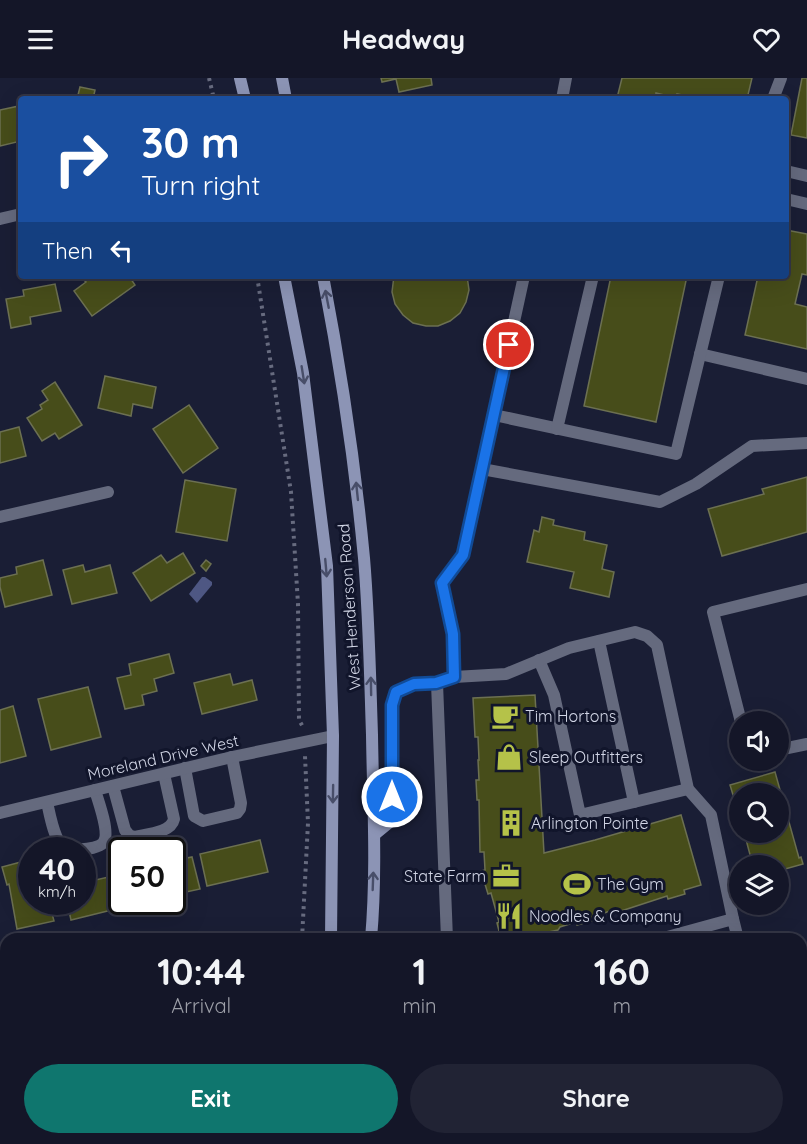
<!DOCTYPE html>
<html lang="en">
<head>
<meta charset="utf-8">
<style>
	body { margin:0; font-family:Quicksand,sans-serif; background:#212334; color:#f1f3f6; height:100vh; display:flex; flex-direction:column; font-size:22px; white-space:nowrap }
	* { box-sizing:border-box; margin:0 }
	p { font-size:20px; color:#9d9fa8 }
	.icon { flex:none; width:33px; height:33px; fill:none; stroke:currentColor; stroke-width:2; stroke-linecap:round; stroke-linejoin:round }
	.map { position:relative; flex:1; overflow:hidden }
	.details { position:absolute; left:0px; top:855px; width:807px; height:212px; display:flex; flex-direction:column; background:#141628; border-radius:18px 18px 0 0; box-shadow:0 6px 24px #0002,0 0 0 2px #333545 }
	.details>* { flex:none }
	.top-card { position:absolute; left:18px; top:18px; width:771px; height:183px; border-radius:6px; box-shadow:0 6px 24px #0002,0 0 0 2px #333545; background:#1a4fa0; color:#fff; overflow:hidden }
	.fabs { position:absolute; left:729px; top:633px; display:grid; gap:12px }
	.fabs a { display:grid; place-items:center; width:60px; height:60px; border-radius:50%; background:#141628; box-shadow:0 6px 24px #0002,0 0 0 2px #333545; font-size:30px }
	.speed { position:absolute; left:18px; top:759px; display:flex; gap:12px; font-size:30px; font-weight:700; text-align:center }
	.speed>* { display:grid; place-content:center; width:78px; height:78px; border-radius:50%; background:#141628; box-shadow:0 6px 24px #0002,0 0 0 2px #333545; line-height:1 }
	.speed small { font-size:15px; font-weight:400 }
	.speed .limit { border:3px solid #111; border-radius:9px; background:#fff; color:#111 }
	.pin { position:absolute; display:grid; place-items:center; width:51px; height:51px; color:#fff; margin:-26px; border:3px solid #fff; border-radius:50%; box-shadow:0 2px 6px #0007 }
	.me { position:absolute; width:66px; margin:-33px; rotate:0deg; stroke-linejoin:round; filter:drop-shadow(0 0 4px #0008) }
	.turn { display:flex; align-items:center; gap:21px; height:126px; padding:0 24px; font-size:27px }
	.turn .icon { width:78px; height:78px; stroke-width:2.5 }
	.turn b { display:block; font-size:42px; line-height:51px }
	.then { display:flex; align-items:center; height:57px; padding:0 24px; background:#0003; gap:12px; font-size:22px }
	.eta { display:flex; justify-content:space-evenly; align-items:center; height:102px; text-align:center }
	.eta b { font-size:36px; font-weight:700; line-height:42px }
	.button { display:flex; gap:12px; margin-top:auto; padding:12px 24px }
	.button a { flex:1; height:69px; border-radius:36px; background:#0f766e; color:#fff; font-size:24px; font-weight:700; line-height:69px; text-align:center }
	.button a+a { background:#212334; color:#f1f3f6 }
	header { display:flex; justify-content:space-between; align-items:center; height:78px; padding:0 24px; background:#141628; font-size:27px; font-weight:700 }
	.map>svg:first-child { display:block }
	.water { fill:#4e5783 }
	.building { fill:#474d1a; stroke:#6c7052; stroke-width:1.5 }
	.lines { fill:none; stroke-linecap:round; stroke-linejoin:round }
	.path { stroke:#676b7f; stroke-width:4; stroke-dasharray:3 4.5; stroke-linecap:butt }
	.lane { stroke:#656a7e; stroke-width:12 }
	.street { stroke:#656a7e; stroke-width:12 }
	.secondary { stroke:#8c94b5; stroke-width:12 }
	.oneway { stroke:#484e69 }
	.route-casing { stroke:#114b97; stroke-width:15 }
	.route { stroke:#1a73e8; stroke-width:10 }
	.labels { text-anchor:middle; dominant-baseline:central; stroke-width:6; stroke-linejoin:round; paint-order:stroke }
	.street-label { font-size:16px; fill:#d2d6e6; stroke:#11152b }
	.poi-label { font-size:16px; fill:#d2d6e6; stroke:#11152b; text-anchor:start }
</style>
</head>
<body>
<header><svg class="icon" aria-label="menu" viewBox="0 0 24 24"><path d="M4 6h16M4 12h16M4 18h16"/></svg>Headway<svg class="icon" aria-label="heart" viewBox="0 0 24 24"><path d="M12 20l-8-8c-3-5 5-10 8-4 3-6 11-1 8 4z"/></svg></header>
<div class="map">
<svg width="807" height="1066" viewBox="0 0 807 1066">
	<rect width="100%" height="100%" fill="#1a1e35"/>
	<path class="water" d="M202,499h3l7,5v3l-15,18 -8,-9z"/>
	<g class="building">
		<path d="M381,0h50l1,7 -33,7 -3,-13 -14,3z"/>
		<path d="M622,0h130l-5,21h-46l-24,-5 -1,4 -20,-5 -1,6 -17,-2v2h-18l-3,-1z"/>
		<path d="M802,0h5v60l-16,-3z"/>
		<path d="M80,9l15,3 -2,9h-16z"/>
		<path d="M19,28l2,8v27l-21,5v-36z"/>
		<path d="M786,152l21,4v41l-5,-1 -7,30 12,3v42l-62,-14 13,-59h28z"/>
		<path d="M90,198h39l6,9 -43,31 -18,-25 12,-9 -2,-2z"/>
		<path d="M394,198h73l2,14 -3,12 -6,11 -10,8 -12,5h-12l-13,-3 -10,-8 -8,-11 -3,-12z"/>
		<path d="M611,198h76l-31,146 -72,-16z"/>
		<path d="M55,206l6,27 -31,6 1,7 -20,4 -5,-29 18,-3 -1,-6z"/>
		<path d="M105,298l51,11 -4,21 -19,-4 -2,12 -33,-8z"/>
		<path d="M55,304l27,43 -23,14 -4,-6 -13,8 -15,-23 15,-9 -2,-4 8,-5 -6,-9z"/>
		<path d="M189,327l29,43 -35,25 -30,-44z"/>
		<path d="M19,349l7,29 -26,7v-31z"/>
		<path d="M807,399v55l-85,24 -14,-47 56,-15 -2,-5z"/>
		<path d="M185,402l51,9 -9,52 -51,-9z"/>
		<path d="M542,439l12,3 -1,5 32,7 -1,8 23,5 -5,24 12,3 -5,25 -39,-9 4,-16 -47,-10 7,-32 5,2z"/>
		<path d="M183,475l12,20 -44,28 -18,-28 28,-18 6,8z"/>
		<path d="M43,482l9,35 -47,12 -5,-20v-9l17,-4 -1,-7z"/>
		<path d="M206,482l5,4 -5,7 -5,-5z"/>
		<path d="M83,487l2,7 25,-7 7,28 -45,11 -9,-34z"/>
		<path d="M169,576l5,19 -20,6 3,12 -15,4 2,10 -19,4 -8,-31 14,-3 -2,-11z"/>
		<path d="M230,596l3,11 19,-5 5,20 -55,14 -8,-31z"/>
		<path d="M88,609l13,50 -50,13 -13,-51z"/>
		<path d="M535,617l9,158 51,-13 86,-25 20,70 -17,5 1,4 -17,5 -1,-3 -52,17 -1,-3 -17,5 1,4 -21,6 -1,-3 -16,5 -2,3 -32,7 -1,2h-24l-4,-16 2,-1 -8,-29 -3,1 -7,-23 4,-1 -1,-18h-4l-1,-52h-2l-1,-20h3l-1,-20h1l-1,-23h-3l-2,-39z"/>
		<path d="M13,628l13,50 -26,7v-53z"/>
		<path d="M775,694l24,86 2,-1 2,7 -25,7v-5h-25l-9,-34h34v-38h-38v24l-10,-33z"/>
		<path d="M260,762l8,32 -61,14 -7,-32z"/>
		<path d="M192,779l8,32 -28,6v-34z"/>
		<path d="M32,781v43h17l5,19 -37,8 -8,-45 -2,1 -5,-18z"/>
		<path d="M122,796v28h9l1,3 -61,15 -4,-18h15v-19z"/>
		<path d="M6,934v22l-5,-20z"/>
		<path d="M807,981v85h-85l-1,-6h80v-77z"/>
	</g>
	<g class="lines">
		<g class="path">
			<path d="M209,0l5,21"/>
			<path d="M257,198l34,216 7,112 1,116 4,7"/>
			<path d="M302,861l6,-116 -3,-67"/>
		</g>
		<g class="lane">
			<path d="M773,21l8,-21"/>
			<path d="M700,276l107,25"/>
			<path d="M494,337l182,39 43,-178"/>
			<path d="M557,351l36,-153"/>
			<path d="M482,391l178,33 36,-18 56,-38 55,-3"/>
			<path d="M599,563l35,161"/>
			<path d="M539,582l15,35 26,120 108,-26"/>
			<path d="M454,599l52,-3 63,-26 66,-16 12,4 10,9 31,144 23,26 22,104"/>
			<path d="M396,614l18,-8 23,-1"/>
			<path d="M741,644l-28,-110 94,-23"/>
			<path d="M778,672l29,-6"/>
			<path d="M185,690l9,48 9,5 34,-8 3,-4 1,-6 -9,-46"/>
			<path d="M113,708l12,44 4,5 5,2c13,-3 37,-4 40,-18l-10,-45"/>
			<path d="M47,724c3,13 8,46 22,48"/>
			<path d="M74,772c8,-1 24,-1 29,-7 8,-9 -5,-42 -8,-53"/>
			<path d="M447,861l-10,-256 17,-6 -1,-43"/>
			<path d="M660,861l73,-20 5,20"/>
			<path d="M0,904l6,-2"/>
			<path d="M801,967l6,-2"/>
			<path d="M0,1019l6,-1"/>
			<path d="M64,1060l1,6"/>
			<path d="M564,1060l1,6"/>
			<path d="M703,1060l1,6"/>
			<path d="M490,1066l18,-6"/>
		</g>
		<g class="street">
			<path d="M562,21l4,-21"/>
			<path d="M786,93l21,5"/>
			<path d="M786,121l21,5"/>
			<path d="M0,141l21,-5"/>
			<path d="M0,439l108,-25"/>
			<path d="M453,556l-11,-51 21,-28 61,-279"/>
			<path d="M0,735l232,-56 101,-21"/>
		</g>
		<g class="secondary">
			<path d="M240,0l5,21"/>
			<path d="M282,0l4,21"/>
			<path d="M284,198l19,97 24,193 6,170 -2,203"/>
			<path d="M323,198c18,94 32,187 41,282 5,59 6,118 8,177 1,68 5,136 -1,204"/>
			<path d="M375,756l17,-14v-115l4,-13"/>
			<path d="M801,899l6,-2"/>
			<path d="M154,1066l23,-6"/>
			<path d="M332,1066l1,-6"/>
		</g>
	</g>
	<defs><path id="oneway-shaft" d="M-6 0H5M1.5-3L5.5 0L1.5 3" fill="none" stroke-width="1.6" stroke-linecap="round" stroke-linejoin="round" transform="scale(1.5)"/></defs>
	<g class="oneway">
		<use href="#oneway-shaft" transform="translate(327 221) rotate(-101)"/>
		<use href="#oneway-shaft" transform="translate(303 297) rotate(81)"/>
		<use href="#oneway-shaft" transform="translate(357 413) rotate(-96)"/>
		<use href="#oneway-shaft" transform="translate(326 490) rotate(85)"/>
		<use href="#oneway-shaft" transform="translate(371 608) rotate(-91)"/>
		<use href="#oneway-shaft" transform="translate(333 716) rotate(91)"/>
		<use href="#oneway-shaft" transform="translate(373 803) rotate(-88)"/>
	</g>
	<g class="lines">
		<defs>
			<path id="route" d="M392,719v-92l4,-13 18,-8 22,-1 18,-6 -1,-43 -11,-51 21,-28 46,-210"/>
		</defs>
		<use href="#route" class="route-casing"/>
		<use href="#route" class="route"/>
	</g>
	<defs>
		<symbol id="cafe-bare" viewBox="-9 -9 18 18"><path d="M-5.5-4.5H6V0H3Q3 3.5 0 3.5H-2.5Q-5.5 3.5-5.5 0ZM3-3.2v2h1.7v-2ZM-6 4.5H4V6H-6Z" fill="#b5c249" stroke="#11152b" stroke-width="2.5" paint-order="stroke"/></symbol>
		<symbol id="shop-bare" viewBox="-9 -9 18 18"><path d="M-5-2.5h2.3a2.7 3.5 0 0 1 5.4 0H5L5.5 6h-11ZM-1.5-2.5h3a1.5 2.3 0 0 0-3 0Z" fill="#b5c249" stroke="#11152b" stroke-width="2.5" paint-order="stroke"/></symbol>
		<symbol id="building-bare" viewBox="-9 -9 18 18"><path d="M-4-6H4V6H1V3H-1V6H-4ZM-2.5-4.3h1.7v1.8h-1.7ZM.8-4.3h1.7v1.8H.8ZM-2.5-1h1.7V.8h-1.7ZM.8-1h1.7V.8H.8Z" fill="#b5c249" stroke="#11152b" stroke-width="2.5" paint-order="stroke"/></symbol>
		<symbol id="office-bare" viewBox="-9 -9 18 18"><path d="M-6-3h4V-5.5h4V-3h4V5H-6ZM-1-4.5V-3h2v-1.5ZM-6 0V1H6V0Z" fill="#b5c249" stroke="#11152b" stroke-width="2.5" paint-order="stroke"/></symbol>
		<symbol id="stadium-bare" viewBox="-9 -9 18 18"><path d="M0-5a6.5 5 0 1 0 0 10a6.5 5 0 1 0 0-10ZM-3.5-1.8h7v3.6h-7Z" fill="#b5c249" stroke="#11152b" stroke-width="2.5" paint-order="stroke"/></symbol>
		<symbol id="restaurant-bare" viewBox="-9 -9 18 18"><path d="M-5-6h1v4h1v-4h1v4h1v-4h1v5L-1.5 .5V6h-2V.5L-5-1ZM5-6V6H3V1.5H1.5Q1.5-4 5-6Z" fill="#b5c249" stroke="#11152b" stroke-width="2.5" paint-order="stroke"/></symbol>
	</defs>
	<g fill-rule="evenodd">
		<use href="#cafe-bare" x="486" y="619" width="38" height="38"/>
		<use href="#shop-bare" x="490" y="660" width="38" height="38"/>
		<use href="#building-bare" x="492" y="726" width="38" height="38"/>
		<use href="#office-bare" x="487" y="779" width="38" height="38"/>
		<use href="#stadium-bare" x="558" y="787" width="38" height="38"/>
		<use href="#restaurant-bare" x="490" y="819" width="38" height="38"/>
	</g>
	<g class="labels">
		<g class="street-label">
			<text transform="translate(349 529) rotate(-94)">West Henderson Road</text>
			<text transform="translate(163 679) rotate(-13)">Moreland Drive West</text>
		</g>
		<g class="poi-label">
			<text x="525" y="638">Tim Hortons</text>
			<text x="529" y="679">Sleep Outfitters</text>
			<text x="531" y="745">Arlington Pointe</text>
			<text x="486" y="798" text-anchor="end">State Farm</text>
			<text x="597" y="806">The Gym</text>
			<text x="529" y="838">Noodles &amp; Company</text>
		</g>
	</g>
</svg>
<div class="fabs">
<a><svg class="icon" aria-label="sound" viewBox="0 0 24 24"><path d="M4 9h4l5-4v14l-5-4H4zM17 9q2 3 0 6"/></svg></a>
<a><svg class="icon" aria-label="search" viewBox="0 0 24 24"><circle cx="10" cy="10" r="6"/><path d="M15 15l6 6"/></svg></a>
<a><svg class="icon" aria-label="layers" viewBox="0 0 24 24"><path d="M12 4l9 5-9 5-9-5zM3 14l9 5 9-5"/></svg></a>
</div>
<div class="speed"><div>40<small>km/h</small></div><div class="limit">50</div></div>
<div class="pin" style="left:509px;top:267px;background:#d93025"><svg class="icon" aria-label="arrive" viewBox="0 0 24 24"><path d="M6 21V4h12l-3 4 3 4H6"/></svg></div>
<svg class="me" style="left:392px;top:719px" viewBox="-20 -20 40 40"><circle r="17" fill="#1a73e8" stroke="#fff" stroke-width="3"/><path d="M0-11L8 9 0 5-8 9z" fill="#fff"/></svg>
<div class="top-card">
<div class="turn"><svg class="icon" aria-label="right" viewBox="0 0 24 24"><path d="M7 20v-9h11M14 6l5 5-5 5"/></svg><div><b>30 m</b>Turn right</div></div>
<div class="then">Then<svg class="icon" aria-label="left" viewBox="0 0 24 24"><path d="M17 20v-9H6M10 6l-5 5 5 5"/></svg></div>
</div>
<section class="details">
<div class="eta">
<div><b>10:44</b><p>Arrival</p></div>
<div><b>1</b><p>min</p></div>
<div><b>160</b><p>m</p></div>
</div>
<div class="button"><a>Exit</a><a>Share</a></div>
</section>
</div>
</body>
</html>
